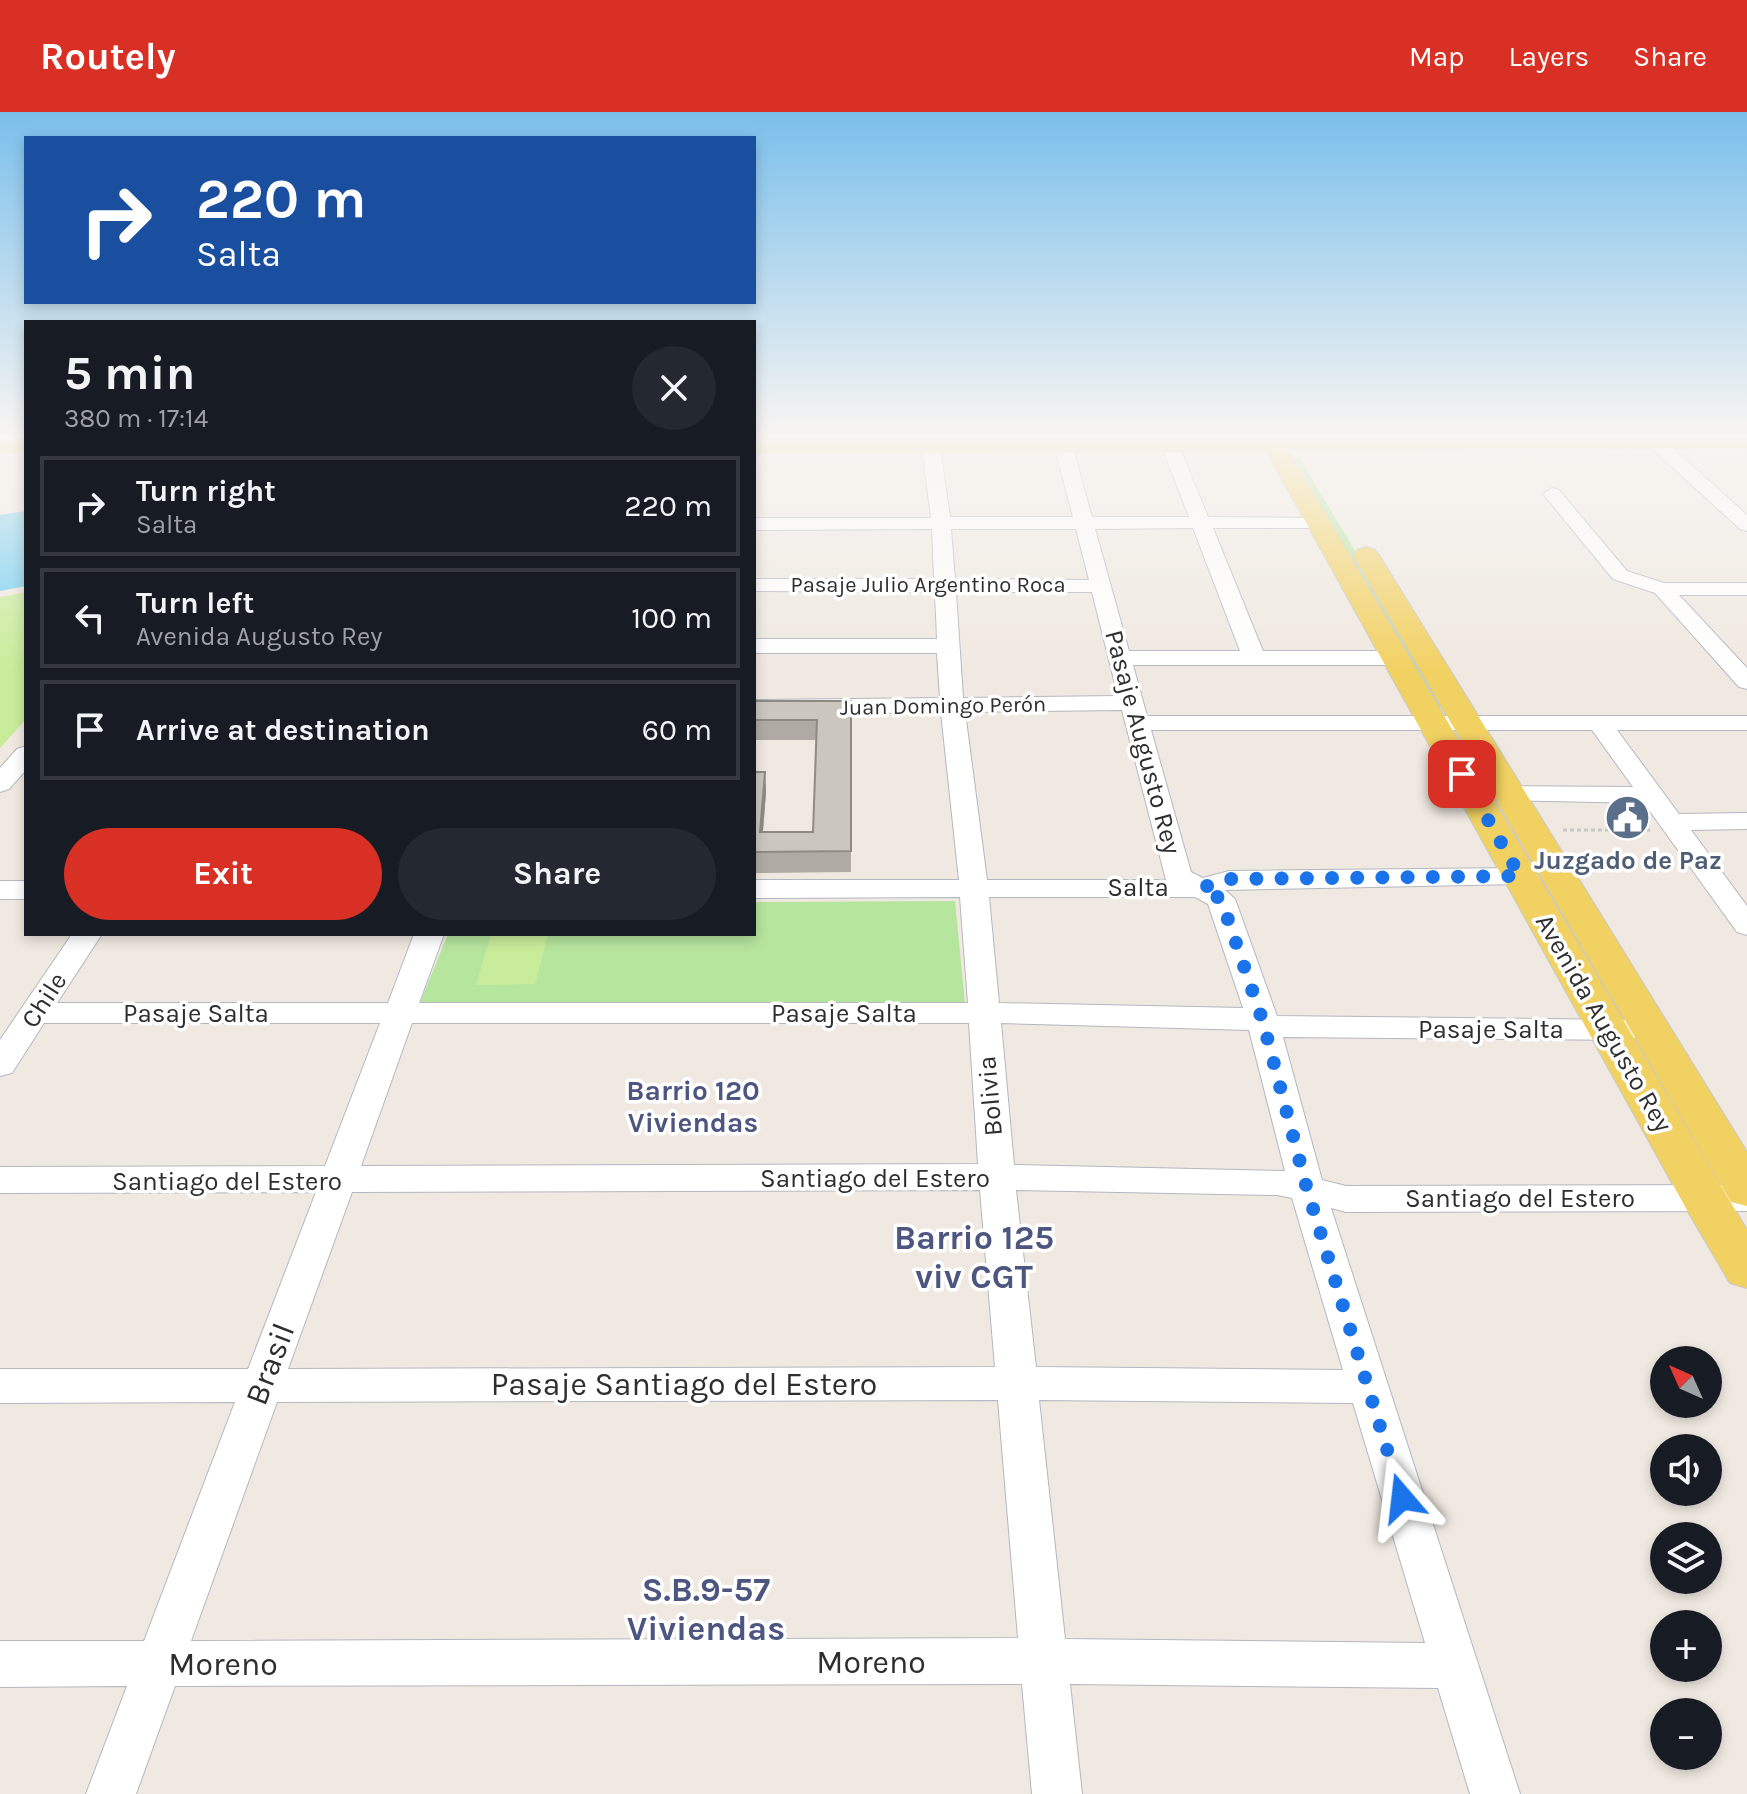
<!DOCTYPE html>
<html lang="en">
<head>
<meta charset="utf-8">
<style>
	body { margin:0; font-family:Karla,sans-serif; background:#242831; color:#f1f3f6; height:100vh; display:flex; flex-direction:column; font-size:30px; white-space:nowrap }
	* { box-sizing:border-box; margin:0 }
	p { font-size:26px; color:#9ea1a6 }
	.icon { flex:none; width:44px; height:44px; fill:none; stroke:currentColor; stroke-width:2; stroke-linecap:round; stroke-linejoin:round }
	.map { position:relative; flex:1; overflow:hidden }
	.side { position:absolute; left:24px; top:208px; width:732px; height:616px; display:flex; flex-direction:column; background:#171b24; border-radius:0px; box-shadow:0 4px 12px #0003 }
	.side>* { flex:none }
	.top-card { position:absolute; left:24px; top:24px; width:732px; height:168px; border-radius:0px; box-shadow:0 4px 12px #0003; background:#1a4fa0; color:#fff; overflow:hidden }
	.needle { width:52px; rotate:315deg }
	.fabs { position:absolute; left:1650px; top:1234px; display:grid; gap:16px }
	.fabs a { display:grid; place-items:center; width:72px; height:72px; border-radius:50%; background:#171b24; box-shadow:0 4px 12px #0003; font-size:40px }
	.pin { position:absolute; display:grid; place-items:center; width:68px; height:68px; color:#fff; margin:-34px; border-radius:16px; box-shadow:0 4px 12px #0006 }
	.me { position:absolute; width:88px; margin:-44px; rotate:343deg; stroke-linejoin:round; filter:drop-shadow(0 0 6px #0008) }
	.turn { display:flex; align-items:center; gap:28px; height:168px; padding:0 40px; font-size:36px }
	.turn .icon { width:104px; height:104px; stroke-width:2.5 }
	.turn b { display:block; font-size:56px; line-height:68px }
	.round { display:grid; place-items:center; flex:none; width:84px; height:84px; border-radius:42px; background:#242831 }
	.summary { display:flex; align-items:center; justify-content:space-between; height:136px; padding:0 40px }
	h1 { font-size:48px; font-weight:700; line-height:60px }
	.button { display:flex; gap:16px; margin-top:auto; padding:16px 40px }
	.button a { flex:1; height:92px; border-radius:48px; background:#d93025; color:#fff; font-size:32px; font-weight:700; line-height:92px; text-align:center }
	.button a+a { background:#242831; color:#f1f3f6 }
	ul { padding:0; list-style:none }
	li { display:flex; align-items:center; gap:24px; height:100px; margin:0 16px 12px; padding:0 24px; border:4px solid #363941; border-radius:0px }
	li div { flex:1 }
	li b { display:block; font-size:30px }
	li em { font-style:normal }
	header { display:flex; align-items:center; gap:48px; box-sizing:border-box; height:112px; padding:0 40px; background:#d93025; color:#fff }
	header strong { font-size:38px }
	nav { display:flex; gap:44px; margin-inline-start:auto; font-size:28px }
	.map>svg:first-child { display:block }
	.green { fill:#b6e59e }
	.pitch { fill:#c9ec9a }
	.water { fill:#75cff0 }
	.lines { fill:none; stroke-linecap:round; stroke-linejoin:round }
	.minor-casing { stroke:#b4b7c1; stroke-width:2 }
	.major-casing { stroke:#c9c9c9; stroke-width:2 }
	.path { stroke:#c9c9c9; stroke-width:3; stroke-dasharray:4 3; stroke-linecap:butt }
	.minor { fill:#fff; fill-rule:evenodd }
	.major { fill:#f2d163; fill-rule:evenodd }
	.wall { fill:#afaba4 }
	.shaded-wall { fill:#8e8b86 }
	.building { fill:#cbc7bf; stroke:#8e8b86; stroke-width:2 }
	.route { stroke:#1a73e8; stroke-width:14; stroke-dasharray:0 25.2 }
	.labels { text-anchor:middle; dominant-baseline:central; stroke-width:7; stroke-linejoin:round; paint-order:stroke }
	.far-street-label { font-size:22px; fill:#2e2e2e; stroke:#fff }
	.street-label { font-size:26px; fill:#2e2e2e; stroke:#fff }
	.service-label { font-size:26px; font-weight:bold; fill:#4e5e75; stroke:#fff }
	.neighbourhood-label { font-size:28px; font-weight:bold; fill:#4d5680; stroke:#fff }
	.near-street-label { font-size:32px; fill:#2e2e2e; stroke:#fff }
	.near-neighbourhood-label { font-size:34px; font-weight:bold; fill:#4d5680; stroke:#fff }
</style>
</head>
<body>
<header>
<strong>Routely</strong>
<nav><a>Map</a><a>Layers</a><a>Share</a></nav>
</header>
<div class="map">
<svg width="1747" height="1682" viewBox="0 0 1747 1682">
	<rect width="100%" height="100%" fill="#efe9e1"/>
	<g class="green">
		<path d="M1287,345h12l149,250h-16z"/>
		<path d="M955,789l10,102 -546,2 29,-71h306v-32z"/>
	</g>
	<g class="pitch">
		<path d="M26,480v127l-26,29v-151z"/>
		<path d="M491,822h57l-13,50 -59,1z"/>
	</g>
	<path class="water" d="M26,399v75l-26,5v-76z"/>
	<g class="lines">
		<defs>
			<g id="minor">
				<path d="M3,323h20l-23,16v-14z"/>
				<path d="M1654,324l6,1 87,78v16l-7,-2 -92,-84 -3,-4z"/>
				<path d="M1063,328l9,5 20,72h97l-28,-72 9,-5 9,5 29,72 117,1 3,4 -3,4 -7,2h-105l50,123h132l8,2 3,5 -3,5 -8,2h-262l14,51h600v14h-130l62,84 68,-1v16l-56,1 56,76v29l-10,-3 -93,-129 -145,-3 -4,-6 4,-6 9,-2 125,1 -41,-57h-441l40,142 12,6 26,-7 291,-3 10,2 4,6 -4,6 -10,2 -295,6 10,9 42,117 349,4 11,3 5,7 -5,7 -11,3 -343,-3 39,143 24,6 401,-1v26l-401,1 -15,-4 189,586h-50l-32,-106 -368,-4 12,110h-50l-10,-110 -847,2 -39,108h-50l41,-108 -127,1v-46h144l91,-239 -235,1v-34h248l68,-177 -316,1v-26l325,-1 55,-143h-336l-32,50 -12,3v-36l72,-106h30l-45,69h331l26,-69h30l-25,69h549l-8,-106 -206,1v-18h205l-18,-168 -187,2v-14l186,-2 -3,-45h-183v-14h183l-2,-47 -181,-1v-12h180l-2,-50 -178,1v-12h177l-9,-71 9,-5 9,5 10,70h123l-19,-72zM1193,416l47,123h-111l-34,-122zM951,417h125l13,51 -134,-1zM956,480h136l26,104 -155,2zM1122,598l44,170h-179l-22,-168zM989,785h206l13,7 35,104 -244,-5zM412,911h557l9,141 -617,2zM1001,911l248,7 36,141 -271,-6zM980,1078l15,177 -707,2 64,-177zM1016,1078l261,5 15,3 51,172 -307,-3zM998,1288l20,238 -827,3 86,-239zM1039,1288l314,3 72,240 -360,-4z"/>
				<path d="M1552,376l7,2 68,81 37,12h83v12h-68l68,73v21l-8,-2 -84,-94 -42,-14 -70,-85z"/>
				<path d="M26,634v24l-17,19 -9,3v-24l17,-19z"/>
				<rect x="0" y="769" width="26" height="18"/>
			</g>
			<g id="major">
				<path d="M1274,323h473v13l-460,1 460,781v58l-17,-5 -43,-73 -420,-758 -513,1v-14l511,-1z"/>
				<rect x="0" y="327" width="26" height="14"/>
				<path d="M1366,435l9,3 4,5 368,597v54l-16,-4 -378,-647 4,-5z"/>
			</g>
		</defs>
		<use href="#minor" class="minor-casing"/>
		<use href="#major" class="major-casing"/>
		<path class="path" d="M1563,718h87"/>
		<use href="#minor" class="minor"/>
		<use href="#major" class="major"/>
	</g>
	<path class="wall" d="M754,589h97v171l-97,1v-101h11l1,20 -3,40h50l3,-92h-62z"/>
	<path class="shaded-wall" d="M765,660l1,20 -5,61 -1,-21z"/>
	<path class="building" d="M754,589h97v150l-97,1v-80h11l-5,60h53l4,-112h-63z"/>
	<linearGradient id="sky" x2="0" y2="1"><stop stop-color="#7abfeb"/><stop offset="0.58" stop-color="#f8f5f2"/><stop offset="1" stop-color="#f8f5f2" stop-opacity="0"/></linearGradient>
	<rect width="1747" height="558" fill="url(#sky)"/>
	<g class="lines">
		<path class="route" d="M1402,1386l-95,-309 -44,-167 -42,-123 -20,-11 28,-9 291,-3 -58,-102"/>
	</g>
	<defs>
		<symbol id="civic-disc" viewBox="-11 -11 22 22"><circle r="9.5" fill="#5c6f8a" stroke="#fff"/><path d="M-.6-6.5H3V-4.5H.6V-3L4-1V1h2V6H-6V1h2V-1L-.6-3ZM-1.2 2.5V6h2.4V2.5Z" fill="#fff"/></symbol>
	</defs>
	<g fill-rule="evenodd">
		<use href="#civic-disc" x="1602" y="680" width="51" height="51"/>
	</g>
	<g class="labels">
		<g class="far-street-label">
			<text x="928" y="473">Pasaje Julio Argentino Roca</text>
			<text transform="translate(943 594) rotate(-1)">Juan Domingo Perón</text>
		</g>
		<g class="street-label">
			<text transform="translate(1143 630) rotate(75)">Pasaje Augusto Rey</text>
			<text x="1138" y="775">Salta</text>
			<text transform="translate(44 888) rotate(-57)">Chile</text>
			<text x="196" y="901">Pasaje Salta</text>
			<text x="844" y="901">Pasaje Salta</text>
			<text transform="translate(1604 911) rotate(60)">Avenida Augusto Rey</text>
			<text x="1491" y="917">Pasaje Salta</text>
			<text transform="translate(990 984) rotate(-95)">Bolivia</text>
			<text x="875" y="1066">Santiago del Estero</text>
			<text x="227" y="1069">Santiago del Estero</text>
			<text x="1520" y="1086">Santiago del Estero</text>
		</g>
		<g class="service-label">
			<text x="1628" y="748">Juzgado de Paz</text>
		</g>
		<g class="neighbourhood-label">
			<text x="693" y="978">Barrio 120<tspan x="693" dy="32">Viviendas</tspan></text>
		</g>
		<g class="near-street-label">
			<text transform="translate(270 1252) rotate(-69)">Brasil</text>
			<text x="684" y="1272">Pasaje Santiago del Estero</text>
			<text x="871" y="1550">Moreno</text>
			<text x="223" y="1552">Moreno</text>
		</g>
		<g class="near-neighbourhood-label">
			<text x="974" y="1126">Barrio 125<tspan x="974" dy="39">viv CGT</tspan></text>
			<text x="706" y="1478">S.B.9-57<tspan x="706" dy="39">Viviendas</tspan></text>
		</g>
	</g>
</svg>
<div class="fabs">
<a><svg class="needle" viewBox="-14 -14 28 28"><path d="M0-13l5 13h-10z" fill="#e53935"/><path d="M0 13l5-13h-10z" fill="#9ea1a6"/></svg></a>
<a><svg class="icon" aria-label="sound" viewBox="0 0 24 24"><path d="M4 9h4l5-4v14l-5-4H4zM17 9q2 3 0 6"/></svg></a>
<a><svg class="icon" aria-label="layers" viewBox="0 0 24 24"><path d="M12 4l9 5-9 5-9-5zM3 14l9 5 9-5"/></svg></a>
<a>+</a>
<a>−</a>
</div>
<div class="pin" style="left:1462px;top:662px;background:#d93025"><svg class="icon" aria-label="arrive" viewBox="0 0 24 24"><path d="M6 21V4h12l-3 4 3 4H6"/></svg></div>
<svg class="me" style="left:1402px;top:1386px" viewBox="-20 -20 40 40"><path d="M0-17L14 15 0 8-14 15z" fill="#1a73e8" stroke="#fff" stroke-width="4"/></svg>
<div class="top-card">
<div class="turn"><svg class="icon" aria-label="right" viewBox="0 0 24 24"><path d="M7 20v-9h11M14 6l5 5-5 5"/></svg><div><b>220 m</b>Salta</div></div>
</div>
<section class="side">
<div class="summary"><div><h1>5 min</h1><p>380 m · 17:14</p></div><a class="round"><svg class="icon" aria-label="close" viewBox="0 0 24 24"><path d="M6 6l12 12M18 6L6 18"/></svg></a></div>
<ul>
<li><svg class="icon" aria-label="right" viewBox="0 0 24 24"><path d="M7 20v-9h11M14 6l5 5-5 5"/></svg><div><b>Turn right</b><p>Salta</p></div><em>220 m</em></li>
<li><svg class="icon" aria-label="left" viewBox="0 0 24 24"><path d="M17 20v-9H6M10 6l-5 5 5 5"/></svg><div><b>Turn left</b><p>Avenida Augusto Rey</p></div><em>100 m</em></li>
<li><svg class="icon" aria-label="arrive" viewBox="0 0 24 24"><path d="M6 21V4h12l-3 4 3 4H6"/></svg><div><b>Arrive at destination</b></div><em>60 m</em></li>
</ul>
<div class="button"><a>Exit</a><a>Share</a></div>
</section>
</div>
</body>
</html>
